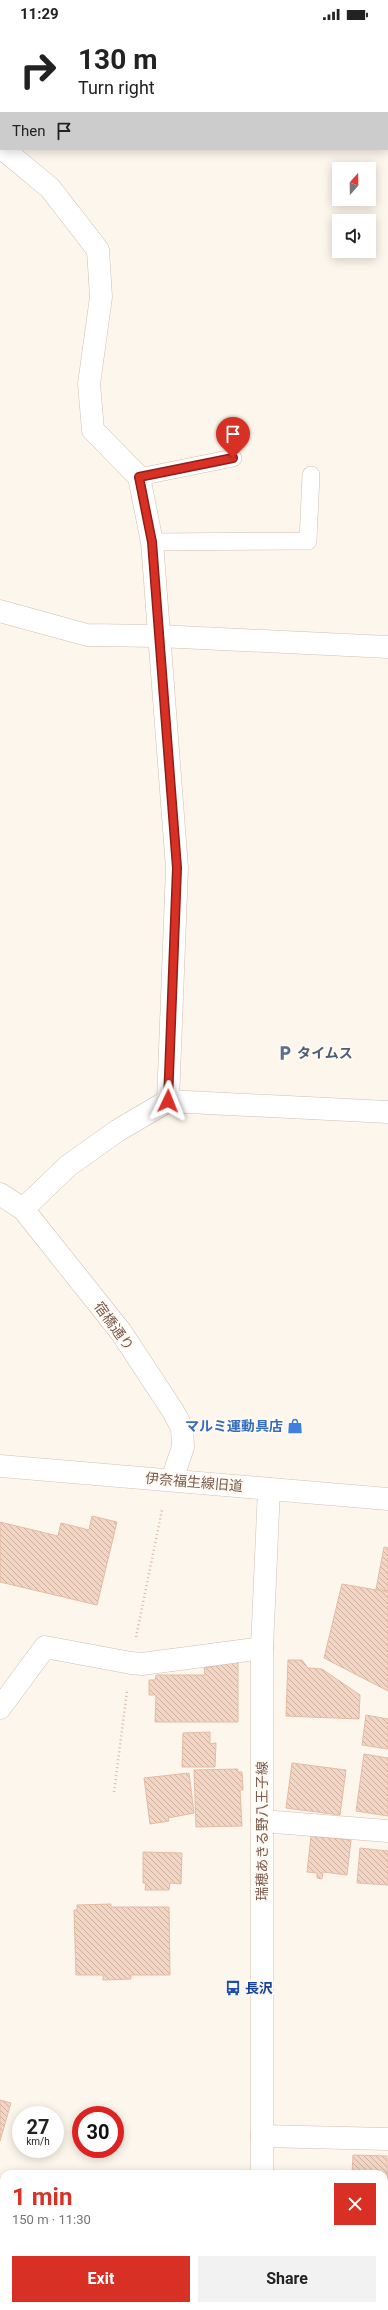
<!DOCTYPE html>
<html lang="en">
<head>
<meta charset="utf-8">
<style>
	body { margin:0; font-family:Roboto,"Noto Sans JP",sans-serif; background:#f2f2f2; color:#222; height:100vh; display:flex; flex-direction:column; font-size:15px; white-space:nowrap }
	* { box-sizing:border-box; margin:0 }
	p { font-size:13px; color:#767676 }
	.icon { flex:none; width:22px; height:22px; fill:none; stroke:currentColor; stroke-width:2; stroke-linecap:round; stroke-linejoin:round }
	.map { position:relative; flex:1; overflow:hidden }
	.panel { position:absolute; left:0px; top:2142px; width:388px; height:140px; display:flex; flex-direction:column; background:#fff; border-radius:12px 12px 0 0; box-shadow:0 2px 10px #0003 }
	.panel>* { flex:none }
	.banner { position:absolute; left:0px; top:0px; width:388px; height:122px; box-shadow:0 2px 10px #0003; background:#fff; color:#222; overflow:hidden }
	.needle { width:26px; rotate:20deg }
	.buttons { position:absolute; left:332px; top:134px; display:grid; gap:8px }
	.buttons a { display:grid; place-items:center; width:44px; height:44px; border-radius:0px; background:#fff; box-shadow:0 2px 10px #0003; font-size:20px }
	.speed { position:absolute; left:12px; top:2078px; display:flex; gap:8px; font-size:20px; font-weight:700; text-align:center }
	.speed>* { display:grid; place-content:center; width:52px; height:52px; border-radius:50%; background:#fff; box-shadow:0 2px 10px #0003; line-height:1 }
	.speed small { font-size:10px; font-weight:400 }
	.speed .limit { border:6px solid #d22; background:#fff; color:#111 }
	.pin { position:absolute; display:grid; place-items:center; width:34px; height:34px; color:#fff; margin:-41px -17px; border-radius:50% 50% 50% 0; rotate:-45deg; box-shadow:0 0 4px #0007 }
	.pin .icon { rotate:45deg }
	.me { position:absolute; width:44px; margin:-22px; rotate:2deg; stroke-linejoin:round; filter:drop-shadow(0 0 3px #0008) }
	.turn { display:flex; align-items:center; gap:14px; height:84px; padding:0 12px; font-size:18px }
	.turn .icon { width:52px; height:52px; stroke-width:2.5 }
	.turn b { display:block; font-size:28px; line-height:34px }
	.then { display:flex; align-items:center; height:38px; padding:0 12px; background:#0003; gap:8px; font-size:15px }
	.round { display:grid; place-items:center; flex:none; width:42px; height:42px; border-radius:0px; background:#f2f2f2 }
	.overview { display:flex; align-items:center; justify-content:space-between; height:68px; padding:0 12px }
	h1 { font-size:24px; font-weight:700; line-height:30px; color:#d93025 }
	.action { display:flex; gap:8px; margin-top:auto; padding:8px 12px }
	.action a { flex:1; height:46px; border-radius:0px; background:#d93025; color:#fff; font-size:16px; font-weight:700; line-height:46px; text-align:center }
	.action a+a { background:#f2f2f2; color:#222 }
	.status { display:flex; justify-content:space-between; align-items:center; height:28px; padding:0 20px; background:#fff; direction:ltr }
	.status svg { height:11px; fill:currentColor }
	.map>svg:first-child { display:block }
	.cemetery { fill:url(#cemetery-stones) }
	.building { fill:url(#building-back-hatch); stroke:#e6bba3 }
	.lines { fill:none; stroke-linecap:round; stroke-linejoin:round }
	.lane-casing { stroke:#d1beb0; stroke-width:18 }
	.street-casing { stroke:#d1beb0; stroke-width:23 }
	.secondary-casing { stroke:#d6c0b0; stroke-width:23 }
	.path { stroke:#d9b8a5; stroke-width:2.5; stroke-dasharray:1 3; stroke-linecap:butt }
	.lane { stroke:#fff; stroke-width:17 }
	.street { stroke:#fff; stroke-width:22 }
	.secondary { stroke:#fff; stroke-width:22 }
	.route-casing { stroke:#8d1f18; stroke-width:10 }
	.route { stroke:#d93025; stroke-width:7 }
	.labels { text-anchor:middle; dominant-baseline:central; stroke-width:4; stroke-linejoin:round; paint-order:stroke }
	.service-label { font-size:14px; font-weight:bold; fill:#4e5e75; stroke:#fffaf3; text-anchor:start }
	.street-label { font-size:14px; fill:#7a5c4d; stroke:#fffaf3 }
	.shop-label { font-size:14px; font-weight:bold; fill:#366cbe; stroke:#fffaf3; text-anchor:end }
	.transit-label { font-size:14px; font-weight:bold; fill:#164399; stroke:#fffaf3; text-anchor:start }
</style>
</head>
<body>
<div class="status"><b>11:29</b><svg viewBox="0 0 49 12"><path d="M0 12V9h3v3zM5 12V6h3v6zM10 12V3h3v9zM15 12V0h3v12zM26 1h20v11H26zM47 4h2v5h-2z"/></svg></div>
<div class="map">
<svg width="388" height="2282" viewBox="0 0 388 2282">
	<defs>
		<pattern id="cemetery-stones" width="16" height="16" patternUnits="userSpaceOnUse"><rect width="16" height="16" fill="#d8ecc9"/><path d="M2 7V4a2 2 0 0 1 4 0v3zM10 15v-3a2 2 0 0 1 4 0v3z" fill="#b4c2a5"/></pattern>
		<pattern id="building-back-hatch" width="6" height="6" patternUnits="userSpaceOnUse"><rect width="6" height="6" fill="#f3d5c3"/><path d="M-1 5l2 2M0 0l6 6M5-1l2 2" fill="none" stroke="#cab0a1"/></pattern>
	</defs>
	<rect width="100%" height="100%" fill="#fdf6ec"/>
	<path class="cemetery" d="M109,0h279v37l-1,-36z"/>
	<g class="building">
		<path d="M92,1488l25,6 -20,83 -97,-23v-60l58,14 3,-13 28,7z"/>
		<path d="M384,1519l4,1v43l-12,-2z"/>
		<path d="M342,1556l46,8v99l-64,-33z"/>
		<path d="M288,1632h14l6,8 14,1 38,26 -1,24 -73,-3z"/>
		<path d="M238,1633v61h-83l1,-27h-7v-15h6l1,-5h49l-1,-7z"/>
		<path d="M366,1687l22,4v30l-26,-4z"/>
		<path d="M210,1704v12l6,-1 -1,24h-33l1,-34z"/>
		<path d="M364,1726l24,4v58l-32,-5z"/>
		<path d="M292,1735l54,7 -6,45 -54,-7z"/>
		<path d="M238,1741v3h4l1,18h-3l2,36 -46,1 -2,-57z"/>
		<path d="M189,1745l5,40 -26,5 1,3 -19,3 -6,-46z"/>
		<path d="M311,1808l40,4 -4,35 -24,-3 -1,7 -5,-1v-5l-10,-1z"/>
		<path d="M360,1820l28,3v34l-31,-2z"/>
		<path d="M143,1824l39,1 -1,31 -11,-1 -1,7h-24l1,-7h-3z"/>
		<path d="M111,1876v3h58l1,68h-39v4l-28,1v-5h-27l-2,-65h3v-5z"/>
		<path d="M0,2072l11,3 -11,38z"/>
		<path d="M353,2127l34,1 1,62 -4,-1v-43h-32z"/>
		<path d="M0,2178l4,1v16l-4,14z"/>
		<rect x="161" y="2278" width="65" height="4"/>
		<path d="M304,2278h68l-1,4h-68z"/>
	</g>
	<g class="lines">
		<defs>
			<g id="lane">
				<path d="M139,449l94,-19"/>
				<path d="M152,514l156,-1 3,-66"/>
			</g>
			<g id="street">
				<path d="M67,1l1,-1"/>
				<path d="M3,121l47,39 48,62 3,47 -12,87 4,46 46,47 13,65 25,326 -9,233"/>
				<path d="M0,583l87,24 72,1 229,11"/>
				<path d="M0,1166l23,15 98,123 52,79 9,17 1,19 -11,33"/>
				<path d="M23,1181l45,-43 49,-35 51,-30 220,11"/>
				<path d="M0,1680l45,-61 86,16 11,1 120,-16"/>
				<path d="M262,1793l126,10"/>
				<path d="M262,2108l126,3"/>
			</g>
			<g id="secondary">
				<path d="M0,1438l388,33"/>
				<path d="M262,2146v-526l7,-159"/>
				<path d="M261,2282v-4"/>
			</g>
		</defs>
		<use href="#lane" class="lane-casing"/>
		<use href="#street" class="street-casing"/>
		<use href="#secondary" class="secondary-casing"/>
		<g class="path">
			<path d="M136,1609l26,-127"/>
			<path d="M114,1764l13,-101"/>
		</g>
		<use href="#lane" class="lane"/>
		<use href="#street" class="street"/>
		<use href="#secondary" class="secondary"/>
	</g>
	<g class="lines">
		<defs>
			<path id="route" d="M168,1073l9,-233 -25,-326 -13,-65 94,-19"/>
		</defs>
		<use href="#route" class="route-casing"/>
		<use href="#route" class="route"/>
	</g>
	<defs>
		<symbol id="parking-bare" viewBox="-9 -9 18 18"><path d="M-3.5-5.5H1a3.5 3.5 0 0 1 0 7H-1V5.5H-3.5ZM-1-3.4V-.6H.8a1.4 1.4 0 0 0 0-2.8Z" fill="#5c6f8a" stroke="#fffaf3" stroke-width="2.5" paint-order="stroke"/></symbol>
		<symbol id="shop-bare" viewBox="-9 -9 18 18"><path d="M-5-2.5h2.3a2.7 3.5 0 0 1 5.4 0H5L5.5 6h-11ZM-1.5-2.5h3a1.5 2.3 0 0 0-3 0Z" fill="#3f7fe0" stroke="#fffaf3" stroke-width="2.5" paint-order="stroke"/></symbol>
		<symbol id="bus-bare" viewBox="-9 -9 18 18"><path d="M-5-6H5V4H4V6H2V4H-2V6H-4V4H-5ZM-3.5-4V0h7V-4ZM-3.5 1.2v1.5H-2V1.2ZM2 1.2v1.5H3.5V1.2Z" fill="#1a4fb4" stroke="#fffaf3" stroke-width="2.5" paint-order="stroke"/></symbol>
	</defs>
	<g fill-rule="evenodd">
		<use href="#parking-bare" x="274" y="1014" width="22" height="22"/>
		<use href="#shop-bare" x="284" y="1387" width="22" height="22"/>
		<use href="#bus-bare" x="222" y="1949" width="22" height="22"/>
	</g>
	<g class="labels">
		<g class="service-label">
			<text x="297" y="1025">タイムス</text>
		</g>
		<g class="street-label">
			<text transform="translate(114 1298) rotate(54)">宿橋通り</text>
			<text transform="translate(194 1454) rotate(5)">伊奈福生線旧道</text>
			<text transform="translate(262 1803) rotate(-90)">瑞穂あきる野八王子線</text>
		</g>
		<g class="shop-label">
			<text x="283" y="1398">マルミ運動具店</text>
		</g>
		<g class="transit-label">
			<text x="245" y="1960">長沢</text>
		</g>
	</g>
</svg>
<div class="buttons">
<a><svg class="needle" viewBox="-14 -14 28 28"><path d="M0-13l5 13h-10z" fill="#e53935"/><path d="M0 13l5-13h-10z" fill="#767676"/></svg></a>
<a><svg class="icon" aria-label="sound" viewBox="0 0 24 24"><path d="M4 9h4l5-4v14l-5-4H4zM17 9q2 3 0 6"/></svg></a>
</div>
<div class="speed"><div>27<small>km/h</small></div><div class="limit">30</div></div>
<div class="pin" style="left:233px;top:430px;background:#d93025"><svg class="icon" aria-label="arrive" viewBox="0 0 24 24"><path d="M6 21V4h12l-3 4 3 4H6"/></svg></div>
<svg class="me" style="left:168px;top:1073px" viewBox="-20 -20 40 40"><path d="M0-17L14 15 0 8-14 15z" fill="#d93025" stroke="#fff" stroke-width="4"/></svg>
<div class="banner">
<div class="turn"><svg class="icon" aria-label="right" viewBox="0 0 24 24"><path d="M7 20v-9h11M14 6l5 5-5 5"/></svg><div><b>130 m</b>Turn right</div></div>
<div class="then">Then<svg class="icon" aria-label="arrive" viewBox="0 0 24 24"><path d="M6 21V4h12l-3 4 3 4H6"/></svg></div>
</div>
<section class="panel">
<div class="overview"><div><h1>1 min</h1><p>150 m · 11:30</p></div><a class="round" style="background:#d93025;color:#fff"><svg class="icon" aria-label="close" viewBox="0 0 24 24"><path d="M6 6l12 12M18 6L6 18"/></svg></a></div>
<div class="action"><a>Exit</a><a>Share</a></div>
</section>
</div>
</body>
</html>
